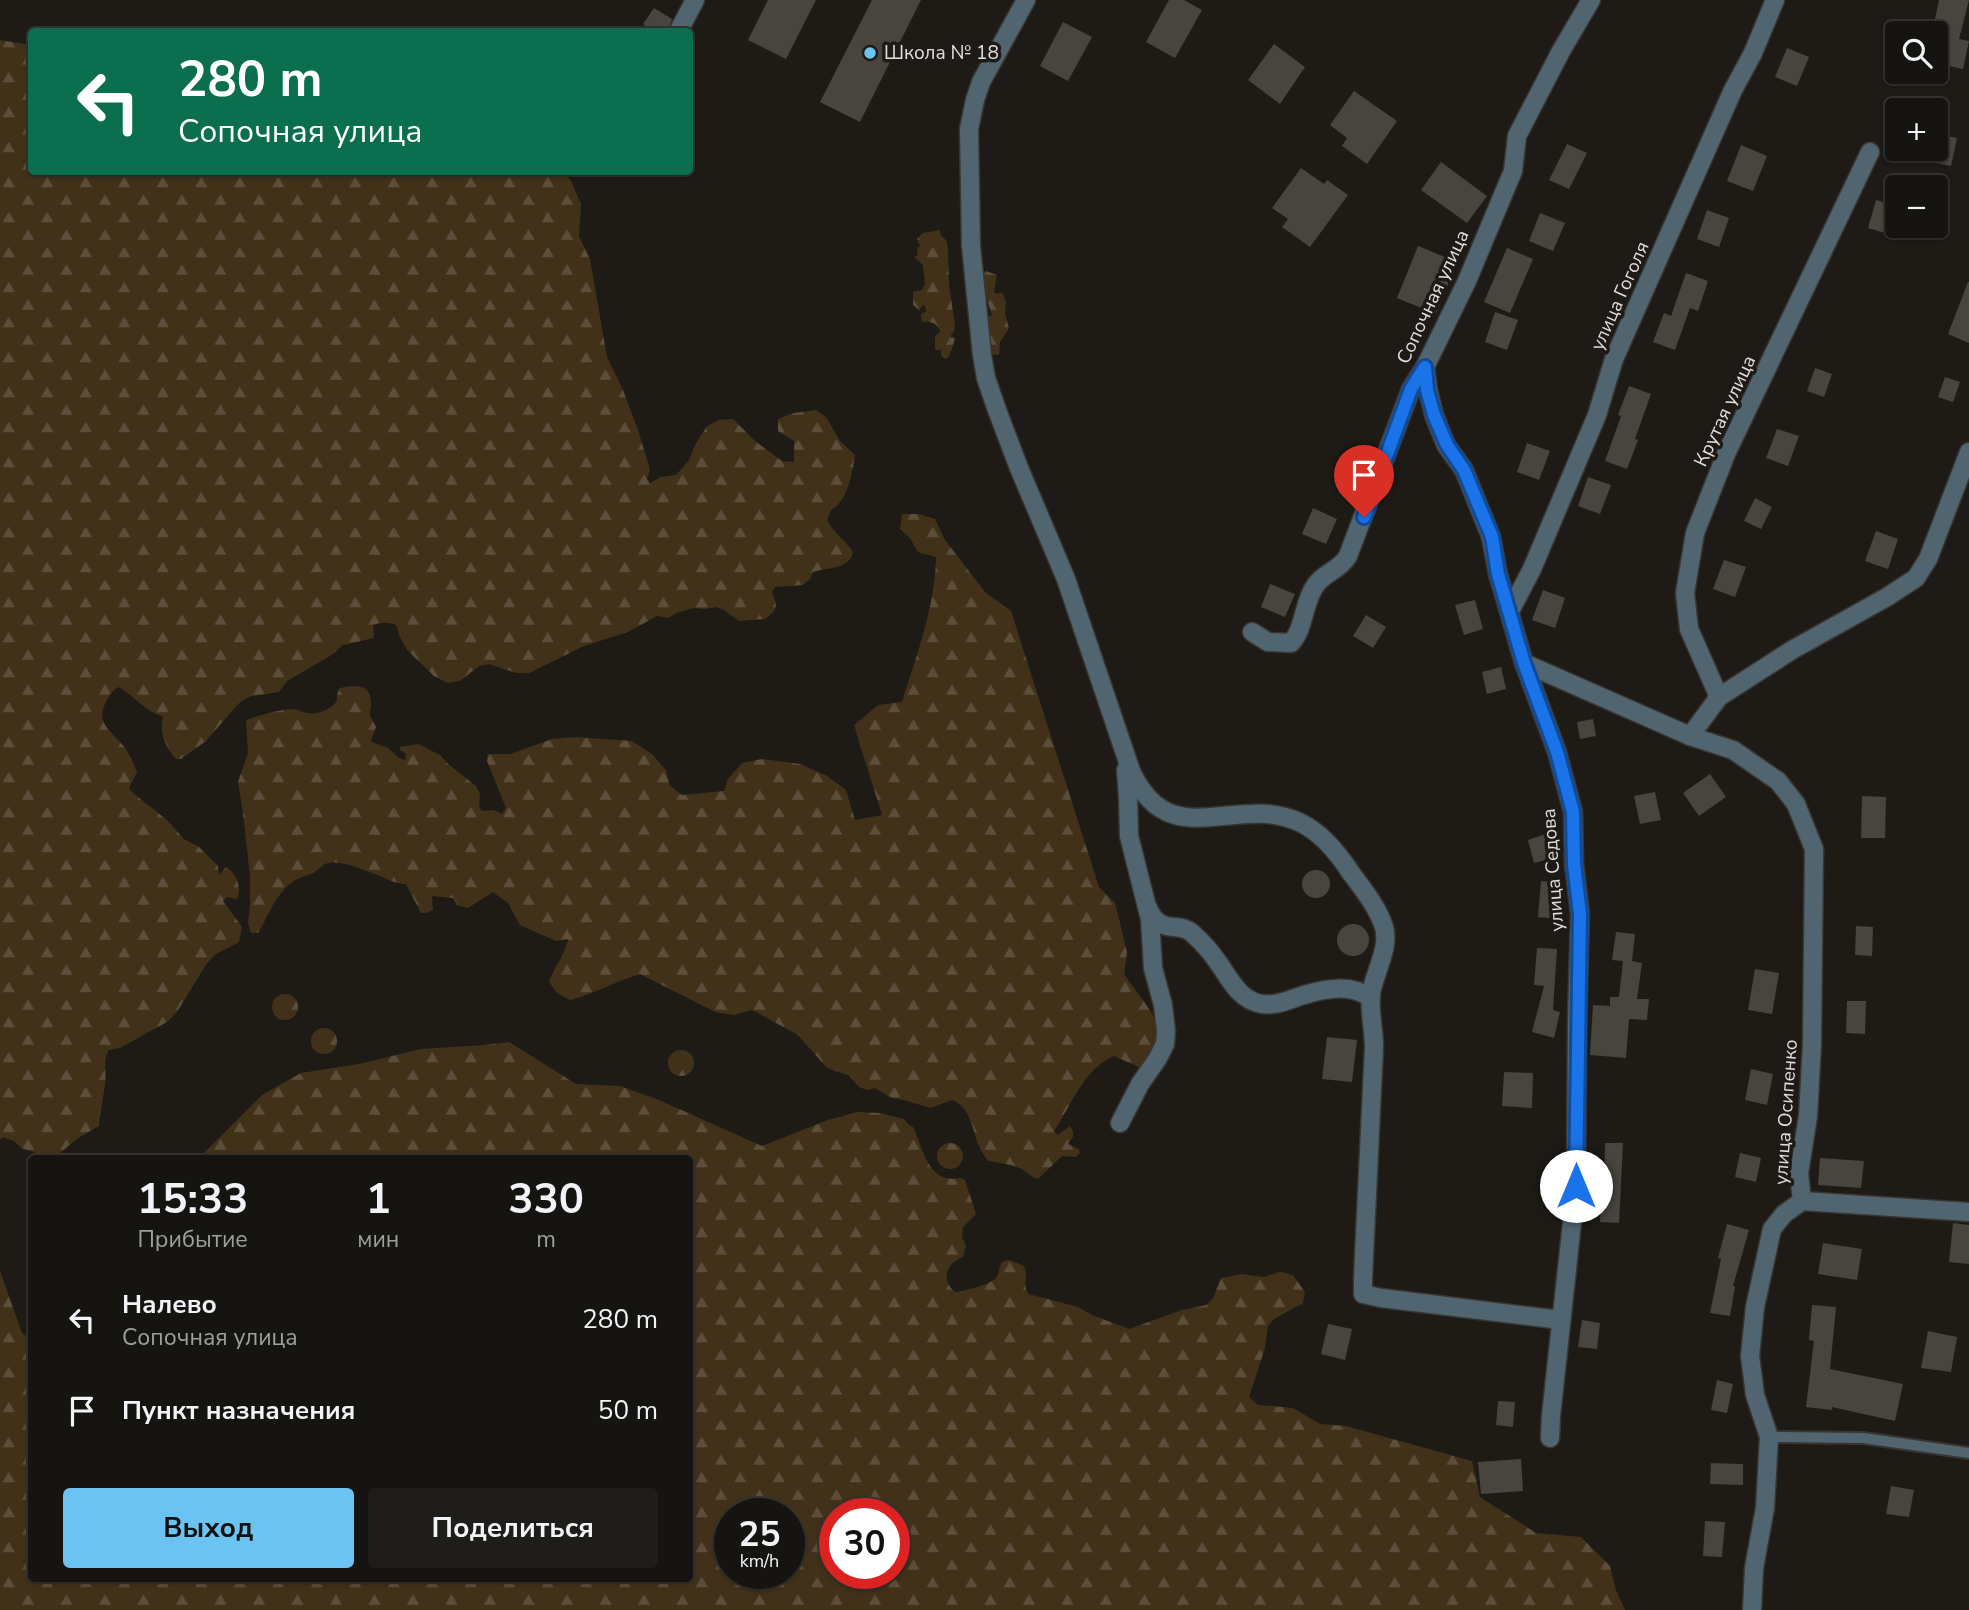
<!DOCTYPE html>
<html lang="ru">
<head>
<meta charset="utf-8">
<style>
	body { margin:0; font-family:"Nunito Sans",sans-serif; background:#1f1d19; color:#f1f3f6; height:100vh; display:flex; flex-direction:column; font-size:26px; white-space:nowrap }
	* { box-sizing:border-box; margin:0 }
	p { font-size:23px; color:#9e9e9f }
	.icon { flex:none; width:38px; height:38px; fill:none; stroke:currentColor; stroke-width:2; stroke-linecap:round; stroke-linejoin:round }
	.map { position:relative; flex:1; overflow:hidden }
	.sheet { position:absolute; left:28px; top:1155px; width:665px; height:427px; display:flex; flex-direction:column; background:#161410; border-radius:7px; box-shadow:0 2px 5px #0004,0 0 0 2px #353330 }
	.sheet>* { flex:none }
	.guide { position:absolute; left:28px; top:28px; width:665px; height:147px; border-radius:7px; box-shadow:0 2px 5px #0004,0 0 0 2px #353330; background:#0b6e4f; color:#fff; overflow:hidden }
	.controls { position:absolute; left:1885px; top:21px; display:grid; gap:14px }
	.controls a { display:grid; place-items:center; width:63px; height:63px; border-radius:7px; background:#161410; box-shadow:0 2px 5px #0004,0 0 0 2px #353330; font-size:35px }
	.speed { position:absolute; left:714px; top:1498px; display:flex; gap:14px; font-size:35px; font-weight:700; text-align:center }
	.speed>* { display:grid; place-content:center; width:91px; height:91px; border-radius:50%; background:#161410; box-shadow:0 2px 5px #0004,0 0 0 2px #353330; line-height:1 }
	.speed small { font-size:18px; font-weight:400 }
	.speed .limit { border:10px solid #d22; background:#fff; color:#111 }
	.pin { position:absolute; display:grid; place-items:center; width:60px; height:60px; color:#fff; margin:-72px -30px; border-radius:50% 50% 50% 0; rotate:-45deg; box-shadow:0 0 7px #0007 }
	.pin .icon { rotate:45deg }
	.me { position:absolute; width:77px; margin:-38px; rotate:0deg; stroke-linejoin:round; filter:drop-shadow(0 0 5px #0008) }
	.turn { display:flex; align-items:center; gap:24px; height:147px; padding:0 35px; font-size:32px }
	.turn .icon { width:91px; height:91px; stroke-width:2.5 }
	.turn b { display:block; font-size:49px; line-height:60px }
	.eta { display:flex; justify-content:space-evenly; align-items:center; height:119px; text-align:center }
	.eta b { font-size:42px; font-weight:700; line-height:49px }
	.button { display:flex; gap:14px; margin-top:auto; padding:14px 35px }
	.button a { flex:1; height:80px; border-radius:7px; background:#6bc3f2; color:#111; font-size:28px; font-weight:700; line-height:80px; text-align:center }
	.button a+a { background:#1f1d19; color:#f1f3f6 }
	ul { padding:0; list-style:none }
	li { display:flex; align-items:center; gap:21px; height:91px; padding:0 35px }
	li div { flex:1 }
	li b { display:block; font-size:26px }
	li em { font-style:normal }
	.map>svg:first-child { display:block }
	.forest { fill:url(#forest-firs); fill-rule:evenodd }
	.building { fill:#48453f }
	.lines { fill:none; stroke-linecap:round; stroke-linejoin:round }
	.service-casing { stroke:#393632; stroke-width:14 }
	.minor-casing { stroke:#393632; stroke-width:21 }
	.service { stroke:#506570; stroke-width:10 }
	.minor { stroke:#506570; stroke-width:18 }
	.route-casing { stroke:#114b97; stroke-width:18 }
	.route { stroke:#1a73e8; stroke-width:12 }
	.poi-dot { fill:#6bc3f2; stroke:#1e1b16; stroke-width:2.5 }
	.labels { text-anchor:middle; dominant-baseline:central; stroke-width:7; stroke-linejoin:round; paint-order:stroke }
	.poi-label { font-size:19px; fill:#e1dfdc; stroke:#1e1b16; text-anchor:start }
	.street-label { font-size:19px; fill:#e1dfdc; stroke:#1e1b16 }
</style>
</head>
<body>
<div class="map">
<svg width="1969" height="1610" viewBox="0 0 1969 1610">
	<defs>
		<pattern id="forest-firs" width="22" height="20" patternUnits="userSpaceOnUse" patternTransform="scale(1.75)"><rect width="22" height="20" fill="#413119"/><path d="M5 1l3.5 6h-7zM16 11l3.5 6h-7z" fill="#5c4e3a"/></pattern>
	</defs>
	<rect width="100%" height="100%" fill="#1e1b16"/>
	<g class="forest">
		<path d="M0,40l31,5 1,127h527l11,7 11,25 -2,33 11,22 17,98 16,33 15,40 11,36 1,4 -3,9 3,4 11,-6 15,-2 13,-15 6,-15 12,-19 12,-6 14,-1 22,22 27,20 12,1v-21l-16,-10v-12l16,-6 22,-3 10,7 14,24 15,14c-3,18 -7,46 -24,55l-4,10c6,13 19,20 26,32 -4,18 -25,15 -40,20l-3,7 -7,6 -28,2 -3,5c6,15 6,17 -7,27l-26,2 -15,-11 -8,-3 -11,2 -12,-1 -17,5 -8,5 -11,-2 -29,16 -44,14 -55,27h-13l-27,-9 -10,2 -19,15 -12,2 -14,-7 -27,-26 -7,-13 -4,-12c-8,-3 -15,-3 -23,0l1,13 -31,7 -13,11 -43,25 -8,11 -27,4 -7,3 -6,4 -33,38 -25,18h-5c-7,-7 -15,-22 -14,-32 0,-4 1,-8 0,-11 -16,-4 -28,-20 -43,-29 -8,4 -10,9 -14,17 -11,22 13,31 22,47 4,6 7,14 10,21l-8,16 4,5 34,27 17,19 15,8 19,19 1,9 7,-8c11,7 16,20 11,32l-10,-2 -4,4 19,26 -3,15 -23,12 -9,9 -30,49 -10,10 -47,26 -11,2c-7,11 -2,22 -4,35 -2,14 -5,27 -6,41l-21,12 -24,20 -31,-9 -9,-8 -11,-4 -3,3z"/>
		<path d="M940,230l1,6 5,4 2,8 1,36 6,42 -1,5 -3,4v3l2,-1 2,2 -6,18 -4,2 -4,-3v-6h-6v-14l5,-4v-2c-5,-8 -9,-9 -18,-8l-1,-8 5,-2 -1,-6 -2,-1 -4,5 -6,-5v-13l9,-2 3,-6 -2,-19 -9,-8 4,-2 -1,-7 3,-2 -3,-7 6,-6z"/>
		<path d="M986,271l11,4 -3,17 3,2 5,-2 4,10 -1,12 4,14 -9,14 -1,13 -7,-1 -4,-2 -1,-6 3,-4 -4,-25 6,-2 -4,-12 -4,-4 -3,-24z"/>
		<path d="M902,514h17l16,5 10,21 40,52 26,19 88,276 16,16 12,49 -3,22c16,24 33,39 39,69l-22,25 -27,-12c-30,12 -43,50 -60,75l4,4 12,-9 3,5v6l-5,7 11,5 1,4 -4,4 -14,-1 -24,23c-7,-2 -9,-6 -15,-9 -10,-6 -23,-7 -35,-9 -4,-6 -9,-13 -11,-20 -5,-15 -8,-35 -25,-41l-21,8 -31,-9 -8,-1 -17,-10 -8,2 -8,-3 -11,-12 -21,-7 -29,-33 -46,-25 -18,5 -19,-3 -75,-38c-24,7 -46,20 -70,26l-13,-7 -8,-11c5,-15 16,-27 19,-43l-12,2 -36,-16 -12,-22 -15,-11 -25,16 -11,-3 -4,-7 -21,-2 1,14 -7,3h-5l-15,-29c-13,0 -24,-8 -36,-12 -13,-4 -34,-14 -47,-7 -3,2 -5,5 -8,7 -8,4 -17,5 -24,11 -16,12 -23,34 -33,50h-7l-3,-10 2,-17v-30l-7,-63 -5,-31 10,-29 -2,-33c14,-5 29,-9 44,-11 8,0 10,3 17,4 11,2 23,-3 30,-12v-7l3,-6c15,-2 31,-6 31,16 0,5 -2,8 -1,12 2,4 4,7 6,11l-5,13 1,2 16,6 11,10 6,2 1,-6 -6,-4v-3l18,-3 22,11 8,9 28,22 4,8 -1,13 4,4 10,-1 9,4 4,-6 -19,-47 1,-7h23l41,-15 23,-2 57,4 20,13 14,16 4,16 12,9 42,-4 4,-12 14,-16 20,-4 38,5 27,12 19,14 9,30 27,-5 -28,-90 24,-20 24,-3c15,-48 33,-95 34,-145l-18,-5 -8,-14 -10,-9z"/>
		<circle cx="285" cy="1007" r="13"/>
		<circle cx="324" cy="1041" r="13"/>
		<path d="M509,1042l67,42 44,2 39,14 103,46 66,-26 29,-8 22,1 25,6 5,6 4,2c11,22 14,57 47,51l5,2 11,34 -13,13 -1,10 4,9 -3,11c-18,7 -22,23 -8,35 9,-1 34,-7 40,-13 4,-4 4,-12 7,-17l7,-2 15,6c5,11 -2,16 4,28l50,13 14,8 37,14 53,-19 24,-5 7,-7 8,-20 21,-4 21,3 17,-5 13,3 12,17 -2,11 -29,16 -6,7 -3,22 -16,49 9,8 35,3 27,16 26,2 126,35 8,36 56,36 45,4 29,29 6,24 9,20h-1625v-339l22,62 9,7 1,238h658v-420h-491l63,-63 39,-22 58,-9 62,-15 64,-4zM730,1514h59v59h-59zM835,1514h59v59h-59z"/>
		<circle cx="681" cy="1063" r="13"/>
		<circle cx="950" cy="1156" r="13"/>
	</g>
	<g class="building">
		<path d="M768,0h48l-30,59 -38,-19z"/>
		<path d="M872,0h49l-61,122 -40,-20z"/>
		<path d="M1169,0h15l18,10 -27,48 -29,-16z"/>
		<path d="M1939,0h30l-10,39 10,2 -6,28 -27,-6v-30h-4z"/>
		<path d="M654,8l18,11 -5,13h-13l-11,-8z"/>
		<path d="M1063,22l29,15 -24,44 -28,-15z"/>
		<path d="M1274,44l31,23 -25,37 -32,-24z"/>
		<path d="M1787,48l22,9 -12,29 -22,-9z"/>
		<path d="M1354,91l43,30 -30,43 -25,-18 5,-8 -17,-13z"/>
		<path d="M1936,134l21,4 -6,28 -50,-10 1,-7h34z"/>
		<path d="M1567,144l20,9 -18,36 -20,-9z"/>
		<path d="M1741,145l26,11 -14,35 -26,-10z"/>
		<path d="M1441,162l46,34 -20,27 -46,-33z"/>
		<path d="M1301,168l23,16 3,-4 21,15 -38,52 -28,-20 6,-8 -16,-11z"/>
		<path d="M1876,200l21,6 -8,28 -21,-6z"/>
		<path d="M1707,210l22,8 -10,29 -22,-8z"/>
		<path d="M1540,213l25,10 -12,28 -24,-10z"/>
		<path d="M1418,246l39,16 -21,52 -39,-16z"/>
		<path d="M1507,248l26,11 -23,54 -26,-11z"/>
		<path d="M1686,273l22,8 -10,30 -8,-3 -15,42 -22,-8 11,-29 7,3z"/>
		<path d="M1968,282h1v61l-21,-9z"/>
		<path d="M1495,312l23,8 -11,30 -22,-8z"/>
		<path d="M1815,368l17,6 -8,23 -17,-6z"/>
		<path d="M1945,377l15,5 -7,20 -15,-5z"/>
		<path d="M1629,386l22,8 -16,45 3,1 -11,29 -22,-8 16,-45 -3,-1z"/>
		<path d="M1777,429l22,7 -11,30 -22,-8z"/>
		<path d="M1527,443l23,8 -11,29 -22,-8z"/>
		<path d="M1588,477l23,8 -11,29 -22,-8z"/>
		<path d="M1755,498l17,9 -11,22 -17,-8z"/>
		<path d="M1313,508l24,11 -11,25 -24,-10z"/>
		<path d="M1876,531l22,8 -10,30 -23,-8z"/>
		<path d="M1724,560l22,7 -11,30 -22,-8z"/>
		<path d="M1270,584l25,10 -10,23 -24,-10z"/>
		<path d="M1543,590l22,8 -10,30 -23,-8z"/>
		<path d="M1475,600l8,29 -19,6 -9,-30z"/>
		<path d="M1366,615l20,12 -13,21 -20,-12z"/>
		<path d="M1501,667l5,22 -19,5 -5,-22z"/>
		<path d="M1593,719l3,17 -16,3 -3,-17z"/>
		<path d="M1710,774l16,23 -27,19 -16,-23z"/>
		<path d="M1655,792l6,28 -21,4 -6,-28z"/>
		<path d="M1862,796l24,1 -1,41h-24z"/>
		<path d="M1551,832l7,25 -24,6 -6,-23z"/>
		<circle cx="1316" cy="884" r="14"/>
		<path d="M1541,881l22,2 -3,36 -22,-2z"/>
		<circle cx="1353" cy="940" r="16"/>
		<path d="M1856,926l17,1 -1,29 -17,-1z"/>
		<path d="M1616,932l19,2 -3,27 10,2 -5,36h12l-2,21 -18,-1 -3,39 -36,-3 3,-50 17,1v-9h9l4,-36 -11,-1z"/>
		<path d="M1537,948l20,1 -4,61 7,2 -6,26 -22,-6 12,-46 -10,-1z"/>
		<path d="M1755,969l24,4 -7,41 -24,-4z"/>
		<path d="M1847,1001h19l-1,33 -19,-1z"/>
		<path d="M1327,1037l30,3 -5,42 -30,-3z"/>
		<path d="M1751,1069l22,5 -6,31 -22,-5z"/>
		<path d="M1504,1072l29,1 -1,35 -30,-2z"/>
		<path d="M1605,1143h18l-4,80 -19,-1 1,-22h3z"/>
		<path d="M1740,1153l21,5 -5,24 -21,-5z"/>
		<path d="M1820,1158l44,3 -3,27 -43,-3z"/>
		<path d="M1953,1223l16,2v39l-20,-2z"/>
		<path d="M1727,1224l22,6 -16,56 2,1 -5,29 -20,-3 11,-54 -3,-1z"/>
		<path d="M1823,1243l39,6 -5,31 -39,-6z"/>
		<path d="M1812,1305l24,2 -6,62 73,15 -8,37 -63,-14v3l-26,-3 8,-66 -5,-1z"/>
		<path d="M1582,1320l18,3 -3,26 -19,-2z"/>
		<path d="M1328,1324l24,5 -7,31 -24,-6z"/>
		<path d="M1928,1331l29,6 -6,35 -30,-4z"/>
		<path d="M1717,1380l16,4 -6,29 -16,-3z"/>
		<path d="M1498,1401l17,1 -2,25 -17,-2z"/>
		<path d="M1521,1459l2,32 -42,3 -3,-32z"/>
		<path d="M1711,1463l32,1v21l-33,-1z"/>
		<path d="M1891,1486l23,4 -5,27 -23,-3z"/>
		<path d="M1705,1521l20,1 -3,35 -19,-1z"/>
	</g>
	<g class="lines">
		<defs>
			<path id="service" d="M1769,1437l94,1 106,15"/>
			<g id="minor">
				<path d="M1026,0l-45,82 -6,18 -6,29 2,117 11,109 4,23 11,32 22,58 47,111 65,192c39,85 103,22 168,51 22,10 39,31 52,51 12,16 27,35 33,54 6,22 -10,46 -13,67 -2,17 3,36 3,53 -3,77 -8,155 -11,233v14l18,4 180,22"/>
				<path d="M678,32l17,-32"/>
				<path d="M1425,367l3,23 6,25 12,30 18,25 27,67 7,37 26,89 33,89 16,60 1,52 6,50 -3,105 -1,167 -25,230 -1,22"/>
				<path d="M1510,611l22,-42 65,-154 17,-56 119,-269 20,-37 22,-53"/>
				<path d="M1252,632l16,10 23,1c14,-15 12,-40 24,-57 9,-14 23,-14 33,-30l63,-167 14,-22 42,-86 46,-110 4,-35 44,-85 30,-51"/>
				<path d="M1524,663l166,73 43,14 45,31 18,23 18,45 -2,195 -4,72 -9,57 3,28"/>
				<path d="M1719,697l-30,-68 -4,-36 10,-60 31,-79 144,-302"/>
				<path d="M1690,736l29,-39 73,-47 95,-53 29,-19 12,-19 41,-107"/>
				<path d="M1148,908c2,5 5,10 9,13 10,10 24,2 35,12 8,7 19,19 25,28 13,17 21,39 45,43 15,2 29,-5 42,-9 23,-7 48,-11 67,3"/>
				<path d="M1120,1123l20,-39 18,-26 7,-14 1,-13 -3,-26 -10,-37 -3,-49 -21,-83 -1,-39 -2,-27"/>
				<path d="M1802,1201l167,11"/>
				<path d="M1752,1610l2,-42 11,-60 4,-71 -14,-42 -5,-39 5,-49 17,-78 12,-15 18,-13"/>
			</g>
		</defs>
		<use href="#service" class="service-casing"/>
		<use href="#minor" class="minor-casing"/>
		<use href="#service" class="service"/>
		<use href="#minor" class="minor"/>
	</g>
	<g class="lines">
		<defs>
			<path id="route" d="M1364,517l47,-128 14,-22 2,23 7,25 13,30 17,25 28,67 6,37 26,89 33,89 16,60 1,52 6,50 -4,272"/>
		</defs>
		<use href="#route" class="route-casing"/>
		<use href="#route" class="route"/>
	</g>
	<circle class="poi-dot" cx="870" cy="53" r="7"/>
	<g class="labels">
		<g class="poi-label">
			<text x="884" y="53">Школа № 18</text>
		</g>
		<g class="street-label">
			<text transform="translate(1620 296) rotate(-66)">улица Гоголя</text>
			<text transform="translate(1433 297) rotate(-65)">Сопочная улица</text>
			<text transform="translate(1725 411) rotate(-65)">Крутая улица</text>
			<text transform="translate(1553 870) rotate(-94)">улица Седова</text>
			<text transform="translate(1786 1112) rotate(-86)">улица Осипенко</text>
		</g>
	</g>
</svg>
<div class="controls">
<a><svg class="icon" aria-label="search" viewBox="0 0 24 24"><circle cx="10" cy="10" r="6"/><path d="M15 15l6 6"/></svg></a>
<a>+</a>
<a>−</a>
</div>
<div class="speed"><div>25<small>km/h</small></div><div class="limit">30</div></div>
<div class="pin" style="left:1364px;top:517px;background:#d93025"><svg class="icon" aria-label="arrive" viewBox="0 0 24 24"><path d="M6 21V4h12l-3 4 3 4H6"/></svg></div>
<svg class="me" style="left:1576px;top:1186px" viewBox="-20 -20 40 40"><circle r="19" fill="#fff"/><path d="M0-13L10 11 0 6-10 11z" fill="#1a73e8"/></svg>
<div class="guide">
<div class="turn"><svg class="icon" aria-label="left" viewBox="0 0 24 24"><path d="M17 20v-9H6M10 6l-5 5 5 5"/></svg><div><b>280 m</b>Сопочная улица</div></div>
</div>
<section class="sheet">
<div class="eta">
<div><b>15:33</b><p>Прибытие</p></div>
<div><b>1</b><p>мин</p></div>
<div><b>330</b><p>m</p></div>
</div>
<ul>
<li><svg class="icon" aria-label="left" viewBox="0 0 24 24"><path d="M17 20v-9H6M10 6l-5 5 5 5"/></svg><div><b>Налево</b><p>Сопочная улица</p></div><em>280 m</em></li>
<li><svg class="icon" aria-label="arrive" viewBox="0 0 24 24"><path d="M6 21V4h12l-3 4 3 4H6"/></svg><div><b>Пункт назначения</b></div><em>50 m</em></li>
</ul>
<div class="button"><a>Выход</a><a>Поделиться</a></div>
</section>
</div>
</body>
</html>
